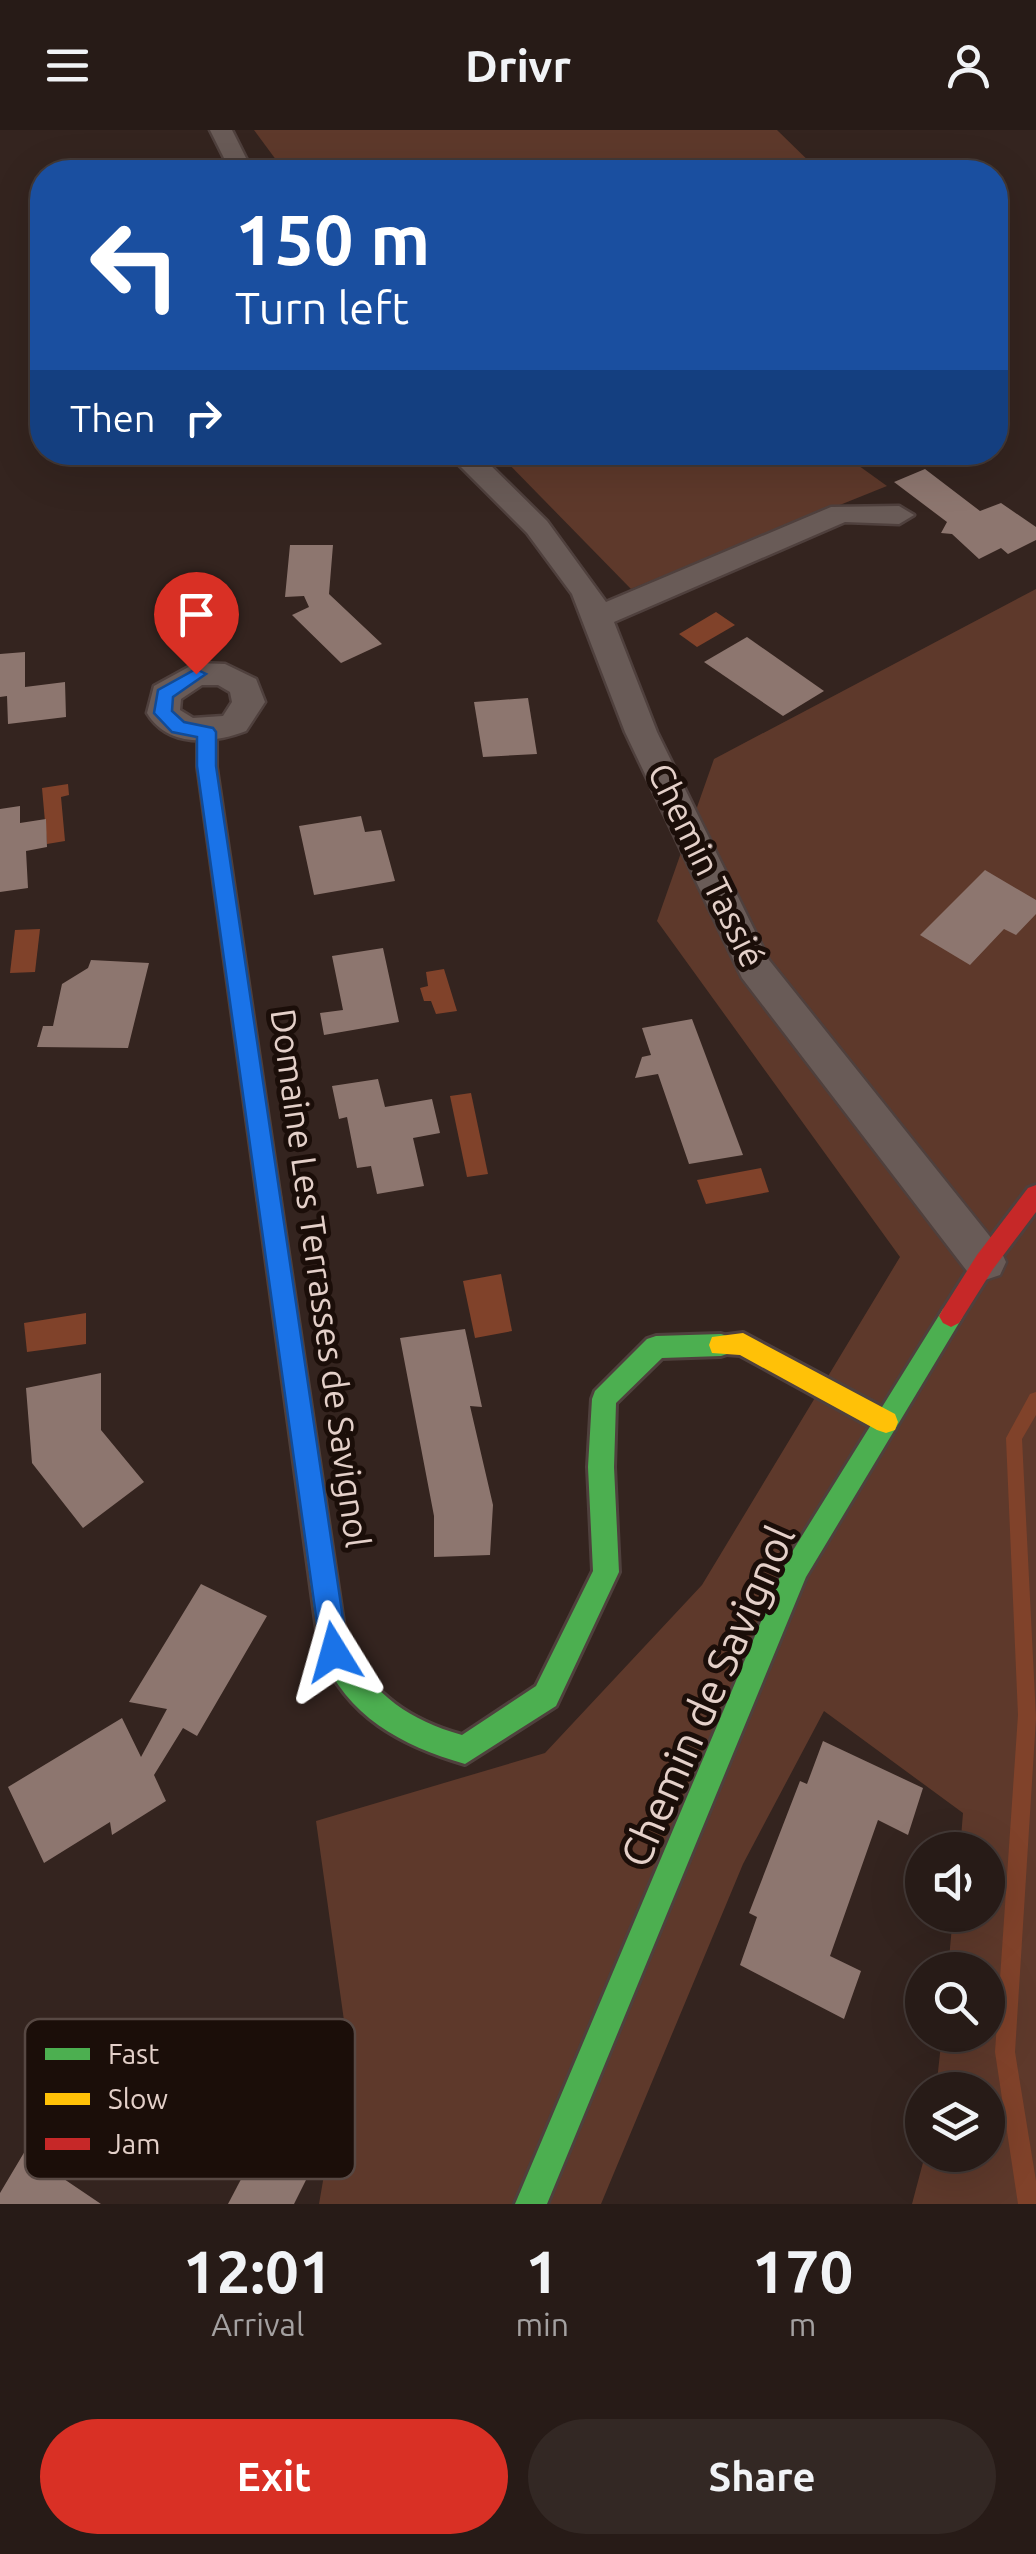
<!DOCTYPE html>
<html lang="en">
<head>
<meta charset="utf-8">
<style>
	body { margin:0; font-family:Ubuntu,sans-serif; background:#332824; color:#f1f3f6; height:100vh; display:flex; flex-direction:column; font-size:38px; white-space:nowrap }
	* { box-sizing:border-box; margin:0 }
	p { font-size:32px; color:#a4a1a1 }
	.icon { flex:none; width:55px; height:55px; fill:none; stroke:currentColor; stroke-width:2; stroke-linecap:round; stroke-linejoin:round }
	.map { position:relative; height:2074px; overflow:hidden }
	.panel { display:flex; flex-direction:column; background:#271b17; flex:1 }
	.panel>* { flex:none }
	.guide { position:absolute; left:30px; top:30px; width:978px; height:305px; border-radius:40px; box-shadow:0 10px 40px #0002,0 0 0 2px #433936; background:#1a4fa0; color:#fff; overflow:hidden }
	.buttons { position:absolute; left:905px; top:1702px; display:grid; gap:20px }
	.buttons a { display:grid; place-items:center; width:100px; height:100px; border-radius:50%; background:#271b17; box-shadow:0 10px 40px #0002,0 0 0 2px #433936; font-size:50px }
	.pin { position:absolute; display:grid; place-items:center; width:85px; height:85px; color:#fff; margin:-102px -42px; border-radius:50% 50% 50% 0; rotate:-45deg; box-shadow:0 0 10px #0007 }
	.pin .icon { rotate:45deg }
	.me { position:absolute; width:110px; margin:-55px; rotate:352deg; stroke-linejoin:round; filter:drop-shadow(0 0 8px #0008) }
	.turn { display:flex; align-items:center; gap:35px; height:210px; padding:0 40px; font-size:45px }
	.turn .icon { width:130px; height:130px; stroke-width:2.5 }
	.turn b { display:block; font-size:70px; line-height:85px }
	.then { display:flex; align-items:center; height:95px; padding:0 40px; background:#0003; gap:20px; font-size:38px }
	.eta { display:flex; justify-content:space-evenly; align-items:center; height:170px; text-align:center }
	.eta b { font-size:60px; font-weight:600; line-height:70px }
	.button { display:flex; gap:20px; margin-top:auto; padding:20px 40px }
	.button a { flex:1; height:115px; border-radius:60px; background:#d93025; color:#fff; font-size:40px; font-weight:600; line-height:115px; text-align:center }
	.button a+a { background:#332824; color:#f1f3f6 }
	header { display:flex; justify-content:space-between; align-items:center; height:130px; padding:0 40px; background:#271b17; font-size:45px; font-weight:600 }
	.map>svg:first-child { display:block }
	.green { fill:#5e392b }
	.water { fill:#80422a }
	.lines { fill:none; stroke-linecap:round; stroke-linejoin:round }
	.stream { fill:#80422a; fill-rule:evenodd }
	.building { fill:#8d766f }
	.street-casing { stroke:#4f403d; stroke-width:5 }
	.fast-casing { stroke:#4f403d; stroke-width:6 }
	.slow-casing { stroke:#4f403d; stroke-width:6 }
	.jam-casing { stroke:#4f403d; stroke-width:6 }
	.street { fill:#695b57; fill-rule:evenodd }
	.fast { fill:#4caf50; fill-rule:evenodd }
	.slow { fill:#ffc107; fill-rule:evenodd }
	.jam { fill:#c62828; fill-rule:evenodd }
	.route { fill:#1a73e8; stroke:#114b97; stroke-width:2.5 }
	.labels { text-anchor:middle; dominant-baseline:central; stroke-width:10; stroke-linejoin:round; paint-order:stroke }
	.street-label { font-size:35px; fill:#e4d0c9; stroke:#1b0e09 }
	.near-street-label { font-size:42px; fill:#e4d0c9; stroke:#1b0e09 }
	.key { fill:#1b0e09; stroke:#574843; stroke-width:2.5 }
	.key-label { font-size:28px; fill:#e4d0c9 }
</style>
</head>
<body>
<header><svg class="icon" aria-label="menu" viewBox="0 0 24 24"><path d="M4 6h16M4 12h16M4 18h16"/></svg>Drivr<svg class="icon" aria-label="person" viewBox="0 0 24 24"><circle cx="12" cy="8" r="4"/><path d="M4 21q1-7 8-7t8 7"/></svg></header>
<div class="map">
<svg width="1036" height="2074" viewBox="0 0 1036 2074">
	<rect width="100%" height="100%" fill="#34241f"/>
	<g class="green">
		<path d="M254,0h523l43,42h-535z"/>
		<path d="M498,323h343l46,33 -256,103z"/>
		<path d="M1036,459v1615h-124l13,-49h63v-65h-52l6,-55h46v-65h-40l5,-55h35v-65h-28l3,-37 -139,-102 -81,153 -142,340h-282l28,-162 -31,-221 229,-68 157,-168 198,-328 -243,-336 57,-162z"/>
	</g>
	<g class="water">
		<path d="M716,482l19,13 -38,22 -18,-13z"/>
		<path d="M68,654l1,11 -8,2 4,44 -18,3 -5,-56z"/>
		<path d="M40,799l-5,43 -25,1 5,-43z"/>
		<path d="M444,839l13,42 -21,3 -5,-13h-7l-4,-13 8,-2 -2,-14z"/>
		<path d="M471,963l17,81 -21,3 -17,-81z"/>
		<path d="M761,1038l8,24 -63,12 -9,-24z"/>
		<path d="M501,1144l11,57 -37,7 -12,-57z"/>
		<path d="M86,1183v31l-59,8 -3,-29z"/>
	</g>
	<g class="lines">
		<path class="stream" d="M1036,1262v23l-14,24 14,279 -21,334 21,129v23h-18l-23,-152 23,-337 -12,-277 24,-44z"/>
	</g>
	<g class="building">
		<path d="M925,339l55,42 21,-8 35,24v13l-28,14 -7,-6 -22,11 -27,-25 -11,-1 6,-11 -53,-40z"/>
		<path d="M290,415h43l-4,49 53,50 -41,19 -49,-48 17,-8 -5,-11 -19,1z"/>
		<path d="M747,507l77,54 -41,25 -79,-54z"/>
		<path d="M25,522v35l40,-5 1,35 -58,7 -1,-28 -7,1v-43z"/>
		<path d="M528,568l9,56 -54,3 -9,-55z"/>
		<path d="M20,676v17l26,-4 1,28 -21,4 2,37 -28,4v-83z"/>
		<path d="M361,686l4,16 16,-2 14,51 -81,14 -15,-69z"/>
		<path d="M985,740l51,30v14l-20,21 -12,-6 -34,36 -50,-30z"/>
		<path d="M383,818l16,74 -75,13 -4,-22 23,-3 -11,-54z"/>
		<path d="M91,830l58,3 -21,85 -91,-1 6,-21h10l9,-42 26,-16z"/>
		<path d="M692,889l51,136 -54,9 -31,-90 -23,4 7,-21 9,-2 -9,-27z"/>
		<path d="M378,949l7,28 47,-8 8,34 -27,5 11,48 -47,8 -6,-28 -14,2 -10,-51 -8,2 -7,-33z"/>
		<path d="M465,1199l17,78 -12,-1 23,99 -3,50 -56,2v-41l-34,-178z"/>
		<path d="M101,1243v57l43,52 -61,46 -51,-65 -6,-75z"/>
		<path d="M201,1454l66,32 -70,120 -14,-8 -29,47 12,26 -54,34 -2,-13 -66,41 -36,-76 114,-69 19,39 26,-48 -38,-7z"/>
		<path d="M823,1611l100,47 -15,47 -30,-15 -48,136 31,15 -17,48 -104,-54 17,-48 -8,-4 51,-132 7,3z"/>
		<path d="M97,1900l39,24 -72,125 37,25h-101v-11z"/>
		<path d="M258,2017l49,31 -13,26h-66z"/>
	</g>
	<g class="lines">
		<defs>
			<g id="street">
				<path d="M210,0h22l21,42h-22z"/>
				<path d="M446,322h31l70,69 59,81 225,-95 68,-1 15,9 -15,9 -54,-2 -231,100 43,110 112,228 231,289 6,13 -6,13 -15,5 -15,-5 -228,-297 -117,-246 -53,-138 -45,-61z"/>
				<path d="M196,533l29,1 31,15 9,23 -19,29c-34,13 -78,17 -99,-18l7,-27zM202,555h16l12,7 2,10 -9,14 -30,2 -13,-8 1,-11z"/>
			</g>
			<g id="fast">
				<path d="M269,1059l8,3 3,7 67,449c29,48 62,72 115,87l74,-49 57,-115 -5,-104 4,-68 3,-8 52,-52 9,-3 65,-2 9,3 3,8 -3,8 -9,3 -59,2 -46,45 -2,64 5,105 -63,134 -91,58c-65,-19 -117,-47 -145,-112l-62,-453 3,-7z"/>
				<path d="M951,1175l8,4 4,7 -4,7 -153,254 -259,627h-32l272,-644 156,-251z"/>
			</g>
			<g id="slow">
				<path d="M207,596l9,6v35l64,432 -3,7h-16l-3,-7 -60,-432v-35z"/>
				<path d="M743,1203l152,81 3,8 -3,8 -9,3 -9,-3 -137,-75 -28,-2 -3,-8 3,-8z"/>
			</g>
			<path id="jam" d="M1036,1055v27l-43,57 -34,54 -8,4 -8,-4 -4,-7 4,-7 34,-54 51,-67z"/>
		</defs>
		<use href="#street" class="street-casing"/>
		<use href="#fast" class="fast-casing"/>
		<use href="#slow" class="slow-casing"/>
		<use href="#jam" class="jam-casing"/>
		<use href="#street" class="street"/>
		<use href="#fast" class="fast"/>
		<use href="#slow" class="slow"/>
		<use href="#jam" class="jam"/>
	</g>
	<path class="route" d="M196,539l10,5 -33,23 -1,14 12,11 29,6 3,4v34l132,886 -4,10 -10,4 -9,-4 -4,-10 -124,-886v-29l-25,-5 -18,-19 4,-23z"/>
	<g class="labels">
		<g class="street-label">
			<text transform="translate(707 735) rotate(64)">Chemin Tassié</text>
			<text transform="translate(321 1148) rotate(82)">Domaine Les Terrasses de Savignol</text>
		</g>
		<g class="near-street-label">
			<text transform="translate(707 1566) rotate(-66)">Chemin de Savignol</text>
		</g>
	</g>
	<rect x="25" y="1889" width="330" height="160" rx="15" class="key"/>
	<rect x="45" y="1918" width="45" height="12" fill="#4caf50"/>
	<rect x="45" y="1963" width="45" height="12" fill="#ffc107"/>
	<rect x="45" y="2008" width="45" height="12" fill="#c62828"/>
	<g class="key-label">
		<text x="108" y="1934">Fast</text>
		<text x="108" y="1979">Slow</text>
		<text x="108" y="2024">Jam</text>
	</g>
</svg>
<div class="buttons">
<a><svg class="icon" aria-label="sound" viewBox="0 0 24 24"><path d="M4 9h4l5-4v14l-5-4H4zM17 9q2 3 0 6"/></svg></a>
<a><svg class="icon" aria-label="search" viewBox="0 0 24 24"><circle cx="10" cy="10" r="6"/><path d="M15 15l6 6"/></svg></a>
<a><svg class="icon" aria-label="layers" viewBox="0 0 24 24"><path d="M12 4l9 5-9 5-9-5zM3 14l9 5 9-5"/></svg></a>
</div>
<div class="pin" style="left:196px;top:544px;background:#d93025"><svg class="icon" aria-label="arrive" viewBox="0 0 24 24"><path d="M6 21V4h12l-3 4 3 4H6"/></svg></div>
<svg class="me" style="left:334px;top:1522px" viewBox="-20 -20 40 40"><path d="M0-17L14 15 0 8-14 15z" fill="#1a73e8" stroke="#fff" stroke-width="4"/></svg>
<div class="guide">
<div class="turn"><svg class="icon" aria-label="left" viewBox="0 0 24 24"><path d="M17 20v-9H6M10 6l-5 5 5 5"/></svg><div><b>150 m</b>Turn left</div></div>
<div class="then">Then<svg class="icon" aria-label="right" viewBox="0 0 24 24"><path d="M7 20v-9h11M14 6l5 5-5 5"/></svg></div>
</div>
</div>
<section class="panel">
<div class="eta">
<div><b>12:01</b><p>Arrival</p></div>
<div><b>1</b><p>min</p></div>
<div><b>170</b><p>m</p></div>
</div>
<div class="button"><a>Exit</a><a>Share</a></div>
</section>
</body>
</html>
